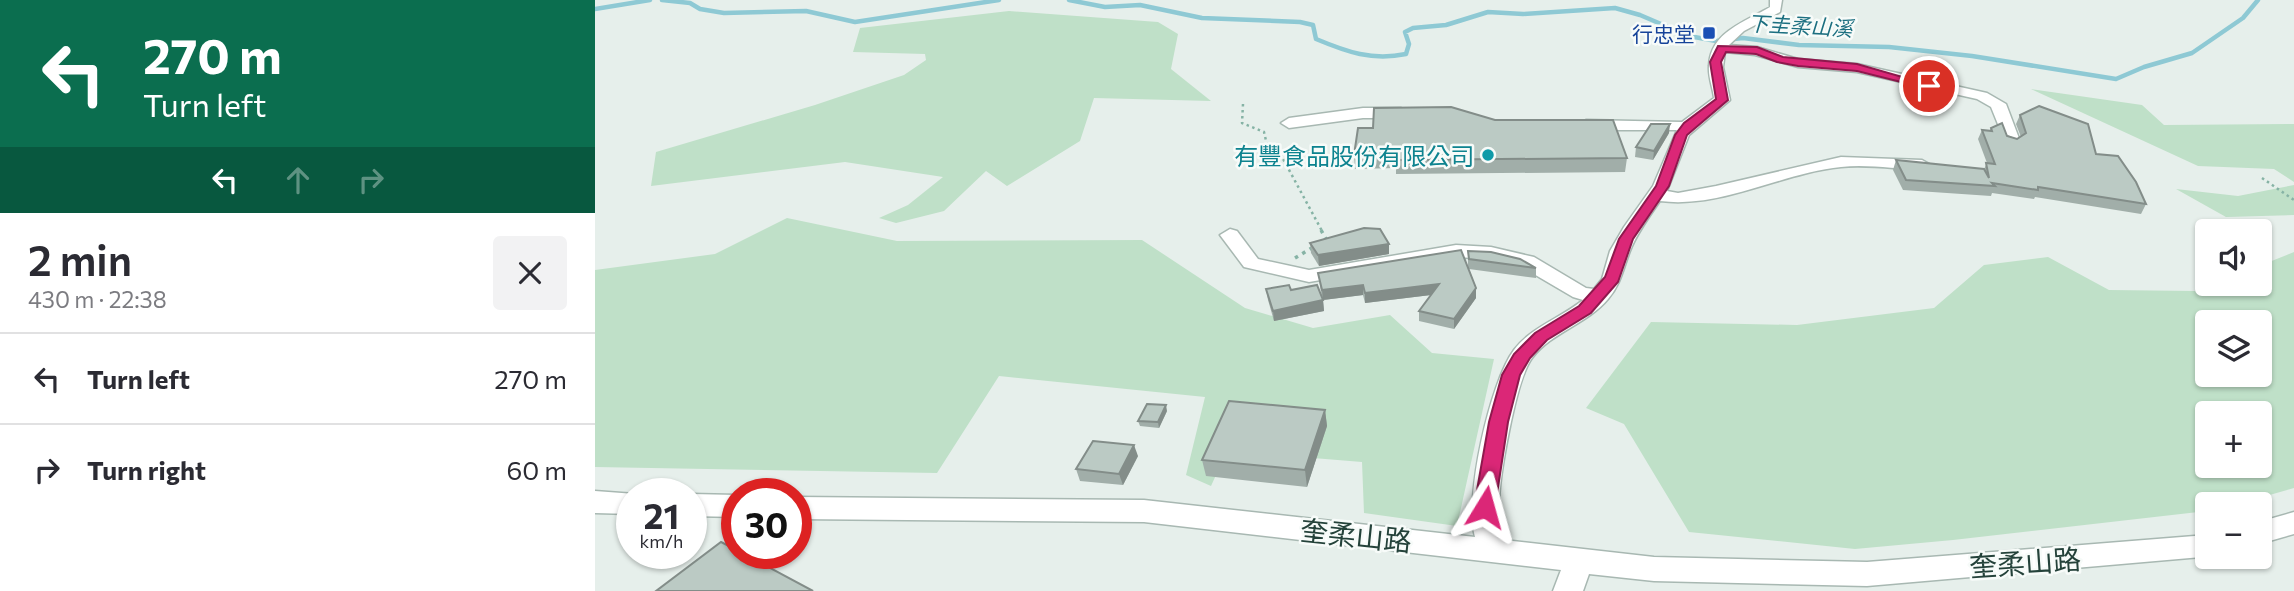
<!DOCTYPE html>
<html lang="en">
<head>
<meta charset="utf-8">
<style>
	body { margin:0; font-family:Commissioner,"Noto Sans TC",sans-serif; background:#f2f2f3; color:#2b2b33; height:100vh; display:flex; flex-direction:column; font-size:26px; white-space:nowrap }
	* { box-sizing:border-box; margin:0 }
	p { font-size:23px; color:#7c7c81 }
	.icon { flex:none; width:38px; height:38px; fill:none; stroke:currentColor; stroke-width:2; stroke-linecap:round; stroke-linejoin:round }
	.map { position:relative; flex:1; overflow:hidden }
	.sheet { display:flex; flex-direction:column; background:#fff; width:595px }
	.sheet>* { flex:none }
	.top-card { background:#0b6e4f; color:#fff; overflow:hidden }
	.buttons { position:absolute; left:1600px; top:219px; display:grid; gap:14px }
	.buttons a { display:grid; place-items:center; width:77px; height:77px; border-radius:7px; background:#fff; box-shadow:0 2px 5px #0004; font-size:35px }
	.speed { position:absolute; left:21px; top:478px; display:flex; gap:14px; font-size:35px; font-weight:700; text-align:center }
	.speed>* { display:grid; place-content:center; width:91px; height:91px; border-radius:50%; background:#fff; box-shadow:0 2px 5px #0004; line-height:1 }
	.speed small { font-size:18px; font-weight:400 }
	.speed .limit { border:10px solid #d22; background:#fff; color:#111 }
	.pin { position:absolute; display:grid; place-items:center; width:60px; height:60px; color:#fff; margin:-30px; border:4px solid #fff; border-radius:50%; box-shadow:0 2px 7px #0007 }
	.me { position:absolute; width:77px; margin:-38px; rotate:8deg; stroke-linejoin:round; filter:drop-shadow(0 0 5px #0008) }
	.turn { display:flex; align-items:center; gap:24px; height:147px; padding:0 28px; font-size:32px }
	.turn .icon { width:91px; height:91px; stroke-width:2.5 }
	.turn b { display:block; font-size:49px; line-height:60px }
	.lanes { display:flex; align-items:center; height:66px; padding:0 28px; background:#0003; justify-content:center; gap:35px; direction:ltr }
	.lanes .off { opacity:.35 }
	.round { display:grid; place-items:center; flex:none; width:74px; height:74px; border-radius:7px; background:#f2f2f3 }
	.summary { display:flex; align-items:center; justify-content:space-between; height:119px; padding:0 28px }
	h1 { font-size:42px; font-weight:600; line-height:52px }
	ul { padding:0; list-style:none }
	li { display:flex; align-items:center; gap:21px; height:91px; padding:0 28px; border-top:2px solid #e1e1e2 }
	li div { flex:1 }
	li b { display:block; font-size:26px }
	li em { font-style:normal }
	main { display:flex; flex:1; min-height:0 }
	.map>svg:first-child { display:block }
	.green { fill:#bfe0c8; fill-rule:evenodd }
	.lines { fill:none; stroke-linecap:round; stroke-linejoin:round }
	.stream { stroke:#8ec9d4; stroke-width:4.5 }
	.minor-casing { stroke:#a8b8b2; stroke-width:3 }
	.path-far1 { stroke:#86b3a5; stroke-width:2.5; stroke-dasharray:2.5 3.5; stroke-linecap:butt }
	.path { stroke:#86b3a5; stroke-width:3.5; stroke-dasharray:3.5 5; stroke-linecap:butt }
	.minor { fill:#fff; fill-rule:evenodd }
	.wall { fill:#a1aea9 }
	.shaded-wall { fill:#838d89 }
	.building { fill:#bbcac4; stroke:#838d89; stroke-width:2 }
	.route { fill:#db2777; stroke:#8e194d; stroke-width:2 }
	.transit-dot { fill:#1a4fb4; stroke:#f7fbf9; stroke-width:2.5 }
	.culture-dot { fill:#0f9aa8; stroke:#f7fbf9; stroke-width:2.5 }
	.labels { text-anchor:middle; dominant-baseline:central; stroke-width:5; stroke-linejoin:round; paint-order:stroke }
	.far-water-label { font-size:21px; font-style:italic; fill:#1c6f80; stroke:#f7fbf9 }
	.far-transit-label { font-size:21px; fill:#164399; stroke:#f7fbf9; text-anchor:end }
	.culture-label { font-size:24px; fill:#0d838f; stroke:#f7fbf9; text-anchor:end }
	.near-street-label { font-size:28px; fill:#24423a; stroke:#f7fbf9 }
</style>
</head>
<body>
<main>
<section class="sheet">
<div class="top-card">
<div class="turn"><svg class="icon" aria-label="left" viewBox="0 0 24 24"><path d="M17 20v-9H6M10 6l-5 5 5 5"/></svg><div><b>270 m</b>Turn left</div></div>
<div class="lanes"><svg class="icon" aria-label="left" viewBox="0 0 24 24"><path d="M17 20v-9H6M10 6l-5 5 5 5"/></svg><svg class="icon off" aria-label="ahead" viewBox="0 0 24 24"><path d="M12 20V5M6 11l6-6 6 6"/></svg><svg class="icon off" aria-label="right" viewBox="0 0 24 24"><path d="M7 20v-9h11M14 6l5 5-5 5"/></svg></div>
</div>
<div class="summary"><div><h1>2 min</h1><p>430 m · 22:38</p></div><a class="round"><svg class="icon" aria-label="close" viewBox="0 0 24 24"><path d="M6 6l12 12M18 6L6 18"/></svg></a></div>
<ul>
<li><svg class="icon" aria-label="left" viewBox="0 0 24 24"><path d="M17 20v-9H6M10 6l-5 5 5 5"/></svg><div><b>Turn left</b></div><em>270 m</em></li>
<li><svg class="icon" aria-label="right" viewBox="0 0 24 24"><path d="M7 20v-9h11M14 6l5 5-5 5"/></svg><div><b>Turn right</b></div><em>60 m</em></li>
</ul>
</section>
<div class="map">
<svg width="1699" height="591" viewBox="0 0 1699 591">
	<rect width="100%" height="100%" fill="#e6efeb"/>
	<g class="green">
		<path d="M414,11l149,11 20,12 -7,35 40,32 -117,-3 -14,43 -73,45 -21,-15 -42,40 -48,12 -17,-5 29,-13 35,-28 -98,-15 -194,24 5,-34 159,-47 89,-30 22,-15 -1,-6 -72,-2 7,-24z"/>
		<path d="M1436,89l111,16 22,20 130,-1v58l-20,-13 -76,-3z"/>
		<path d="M1699,185v30l-68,2 -50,-28 62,7z"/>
		<path d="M192,218l110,23 245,-1 103,68 68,20 77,-13 42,38 62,6 -37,167 -93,-13 -2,-51 -135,-11 -16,35 -25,-11 19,-78 -206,-21 -62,97 -342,-6v-197l120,-16z"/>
		<path d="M1699,252v236l-56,16h-31v7l-254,29 -98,9 -166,-17 -65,-108 -38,-16 65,-86 146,3 137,-17 50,-43 64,-8 61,33 87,1 19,-7h44v-18zM1664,322v52h-52v-52zM1664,413v53h-52v-53z"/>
	</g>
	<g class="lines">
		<g class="stream">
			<path d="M67,0l28,3 10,6 24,4 82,-2 49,11 144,-22"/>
			<path d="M474,0l36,7 35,-2 62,13 98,4 13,3 3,14c31,13 56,22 90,15l3,-10 -4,-12 8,-4 33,-3 42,-13 35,2 92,-6 25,7 49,21 27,5 27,-3 56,7 90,2 83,9 144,23 28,-12 48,-14 51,-35 15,-18"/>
			<path d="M0,9l55,-9"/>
		</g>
		<defs>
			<g id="minor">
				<path d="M1175,0h12l-2,12 -36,19 -15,14 28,2 41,12 59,5 130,29 19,11 14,37 -8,5 -6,-2 -15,-37 -14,-8 -120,-27 -59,-5 -43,-12 -30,-3 -2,15 7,33 -41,35 -22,56 11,2 38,-7 125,-29 81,3 9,5 -9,5c-26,-1 -55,-6 -81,-3 -60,6 -120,42 -181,34 -11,16 -23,32 -30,50 -7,18 -9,33 -22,48 -21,25 -56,33 -76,59 -16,21 -34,123 -33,151 0,10 2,21 5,31l150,17 213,5 340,-27v21h6l-346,30 -213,-5 -65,-7 -6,17h-30l8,-21 -417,-48 -348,-3v-22l348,3 331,37c-11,-38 15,-155 39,-187 17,-23 47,-32 69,-50l-10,-3 -53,-31 -29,-7 -35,-2 -147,25 -65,-15 -24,-32 10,-6 7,2 21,28 51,11 147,-25 35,2 43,10 52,31 8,1 8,-10 8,-28 14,-24 29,-41 24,-56h-91l-8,-5 8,-5 96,2 32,-24c-1,-10 -6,-21 -5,-32 1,-34 36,-44 61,-59z"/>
				<path d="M768,108h38l8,5 -8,5h-38l-74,10 -8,-5 8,-5z"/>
				<path d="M0,491l40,3h-3v20l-37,-1z"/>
				<path d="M96,494l46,1v22l-46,-1z"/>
				<path d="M1699,512v22l-35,10v-22z"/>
			</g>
		</defs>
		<use href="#minor" class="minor-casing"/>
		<g class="path-far1">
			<path d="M648,104l-1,19 22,9 3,13 14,10 41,76"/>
			<path d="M1667,178l32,22"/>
		</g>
		<g class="path">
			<path d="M726,230l6,11"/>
			<path d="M700,258l20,-12"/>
		</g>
		<use href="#minor" class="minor"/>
	</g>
	<g class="wall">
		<path d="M1425,115l76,39 50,50 -5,10 -106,-17 -1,2 -42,-6 -1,3 -88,-6 -10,-20 3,-10 88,9 3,-6 -9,-24 4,-9 8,1 1,-3 26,11 4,-2 -5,-13z"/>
		<path d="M763,128l269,30 -2,14 -229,2v-6l-41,1 -1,-14z"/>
		<path d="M1074,133l-16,27 -18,-3 1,-10z"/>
		<path d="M715,243l79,1v10l-70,12 -8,-13z"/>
		<path d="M873,251l68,17v10l-67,-9 7,19v10l-22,31 -35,-8v-10l12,-16 -66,8 -2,-8 -40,5 1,11 -50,10 -6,-21 -2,-11 25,1 31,8 -4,-25 150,-5z"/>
		<path d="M730,410l2,16 -20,61 -101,-11 -4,-16z"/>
		<path d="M572,411l-8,17 -19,-2 -2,-5z"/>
		<path d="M543,456l-15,29 -43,-4 -4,-12z"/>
	</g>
	<g class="shaded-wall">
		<path d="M1075,124l-1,9 -16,27 1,-9z"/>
		<path d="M794,244v10l-70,12 -1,-11z"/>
		<path d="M844,284v10l-74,9v-10z"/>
		<path d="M768,285v10l-40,5 -1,-10z"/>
		<path d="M881,288v10l-22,31v-10z"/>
		<path d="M728,300l1,11 -50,10 -1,-10z"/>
		<path d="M571,405l1,6 -8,17 -1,-6z"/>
		<path d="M730,410l2,16 -20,61 -2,-17z"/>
		<path d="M539,445l4,11 -15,29 -4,-11z"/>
	</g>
	<g class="building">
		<path d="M1444,106l49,18 8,30 22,2 18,26 10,22 -108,-17v3l-46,-7 3,3 -89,-6 -10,-20 88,9 5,9 -3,-15 9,1 -13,-34 10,1 -1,-3 11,-5 5,13 10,3 9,-6 -6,-18z"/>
		<path d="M856,107l44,13h118l14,38 -232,2v-5h-41l4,-27h15l1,-20z"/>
		<path d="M1056,124h19l-16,27 -18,-4z"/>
		<path d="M769,228l16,1 9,15 -71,11 -8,-12z"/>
		<path d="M866,250l15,38 -22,31 -35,-8 20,-27 -74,9 -2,-8 -41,5 -4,-17z"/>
		<path d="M873,251l23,1 29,7 16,9 -67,-9z"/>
		<path d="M694,285l2,5 26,-5 6,15 -50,11 -7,-22z"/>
		<path d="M634,401l96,9 -20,60 -103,-10z"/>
		<path d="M552,404l19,1 -8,17 -20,-1z"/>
		<path d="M498,441l41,4 -15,29 -43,-5z"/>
		<path d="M126,542l16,8v3h5l71,38h-157z"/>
	</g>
	<path class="route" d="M1123,46l39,1 26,10 74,7 77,22 -5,3 -72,-18 -59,-5 -21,-4 -21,-8 -30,-2 -5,10 7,38 -41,35 -18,51 -36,53 -15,43 -27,31 -44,27 -17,18 -10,17 -12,47 -13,85 -3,6 -7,2 -8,-2 -3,-6 15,-85 13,-47 12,-21 21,-21 44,-27 26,-29 14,-38 37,-53 19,-51 9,-12 32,-24 -6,-37z"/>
	<rect class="transit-dot" x="1107" y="26" width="14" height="14" rx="3.5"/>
	<circle class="culture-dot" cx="893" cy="155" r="7"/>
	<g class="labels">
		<g class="far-water-label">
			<text transform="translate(1205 25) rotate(3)">下圭柔山溪</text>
		</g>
		<g class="far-transit-label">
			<text x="1100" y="33">行忠堂</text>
		</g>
		<g class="culture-label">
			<text x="879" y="155">有豐食品股份有限公司</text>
		</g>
		<g class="near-street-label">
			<text transform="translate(761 535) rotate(6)">奎柔山路</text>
			<text transform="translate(1430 562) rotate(-4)">奎柔山路</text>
		</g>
	</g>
</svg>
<div class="buttons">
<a><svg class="icon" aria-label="sound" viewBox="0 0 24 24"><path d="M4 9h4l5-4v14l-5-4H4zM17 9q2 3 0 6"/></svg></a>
<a><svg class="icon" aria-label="layers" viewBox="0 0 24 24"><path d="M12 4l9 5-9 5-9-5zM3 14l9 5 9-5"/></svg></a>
<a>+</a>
<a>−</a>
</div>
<div class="speed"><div>21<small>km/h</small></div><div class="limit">30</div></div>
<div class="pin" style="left:1334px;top:86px;background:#d93025"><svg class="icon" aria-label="arrive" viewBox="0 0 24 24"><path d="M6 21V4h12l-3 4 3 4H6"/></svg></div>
<svg class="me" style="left:890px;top:507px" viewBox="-20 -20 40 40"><path d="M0-17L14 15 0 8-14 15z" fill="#db2777" stroke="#fff" stroke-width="4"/></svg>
</div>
</main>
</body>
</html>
